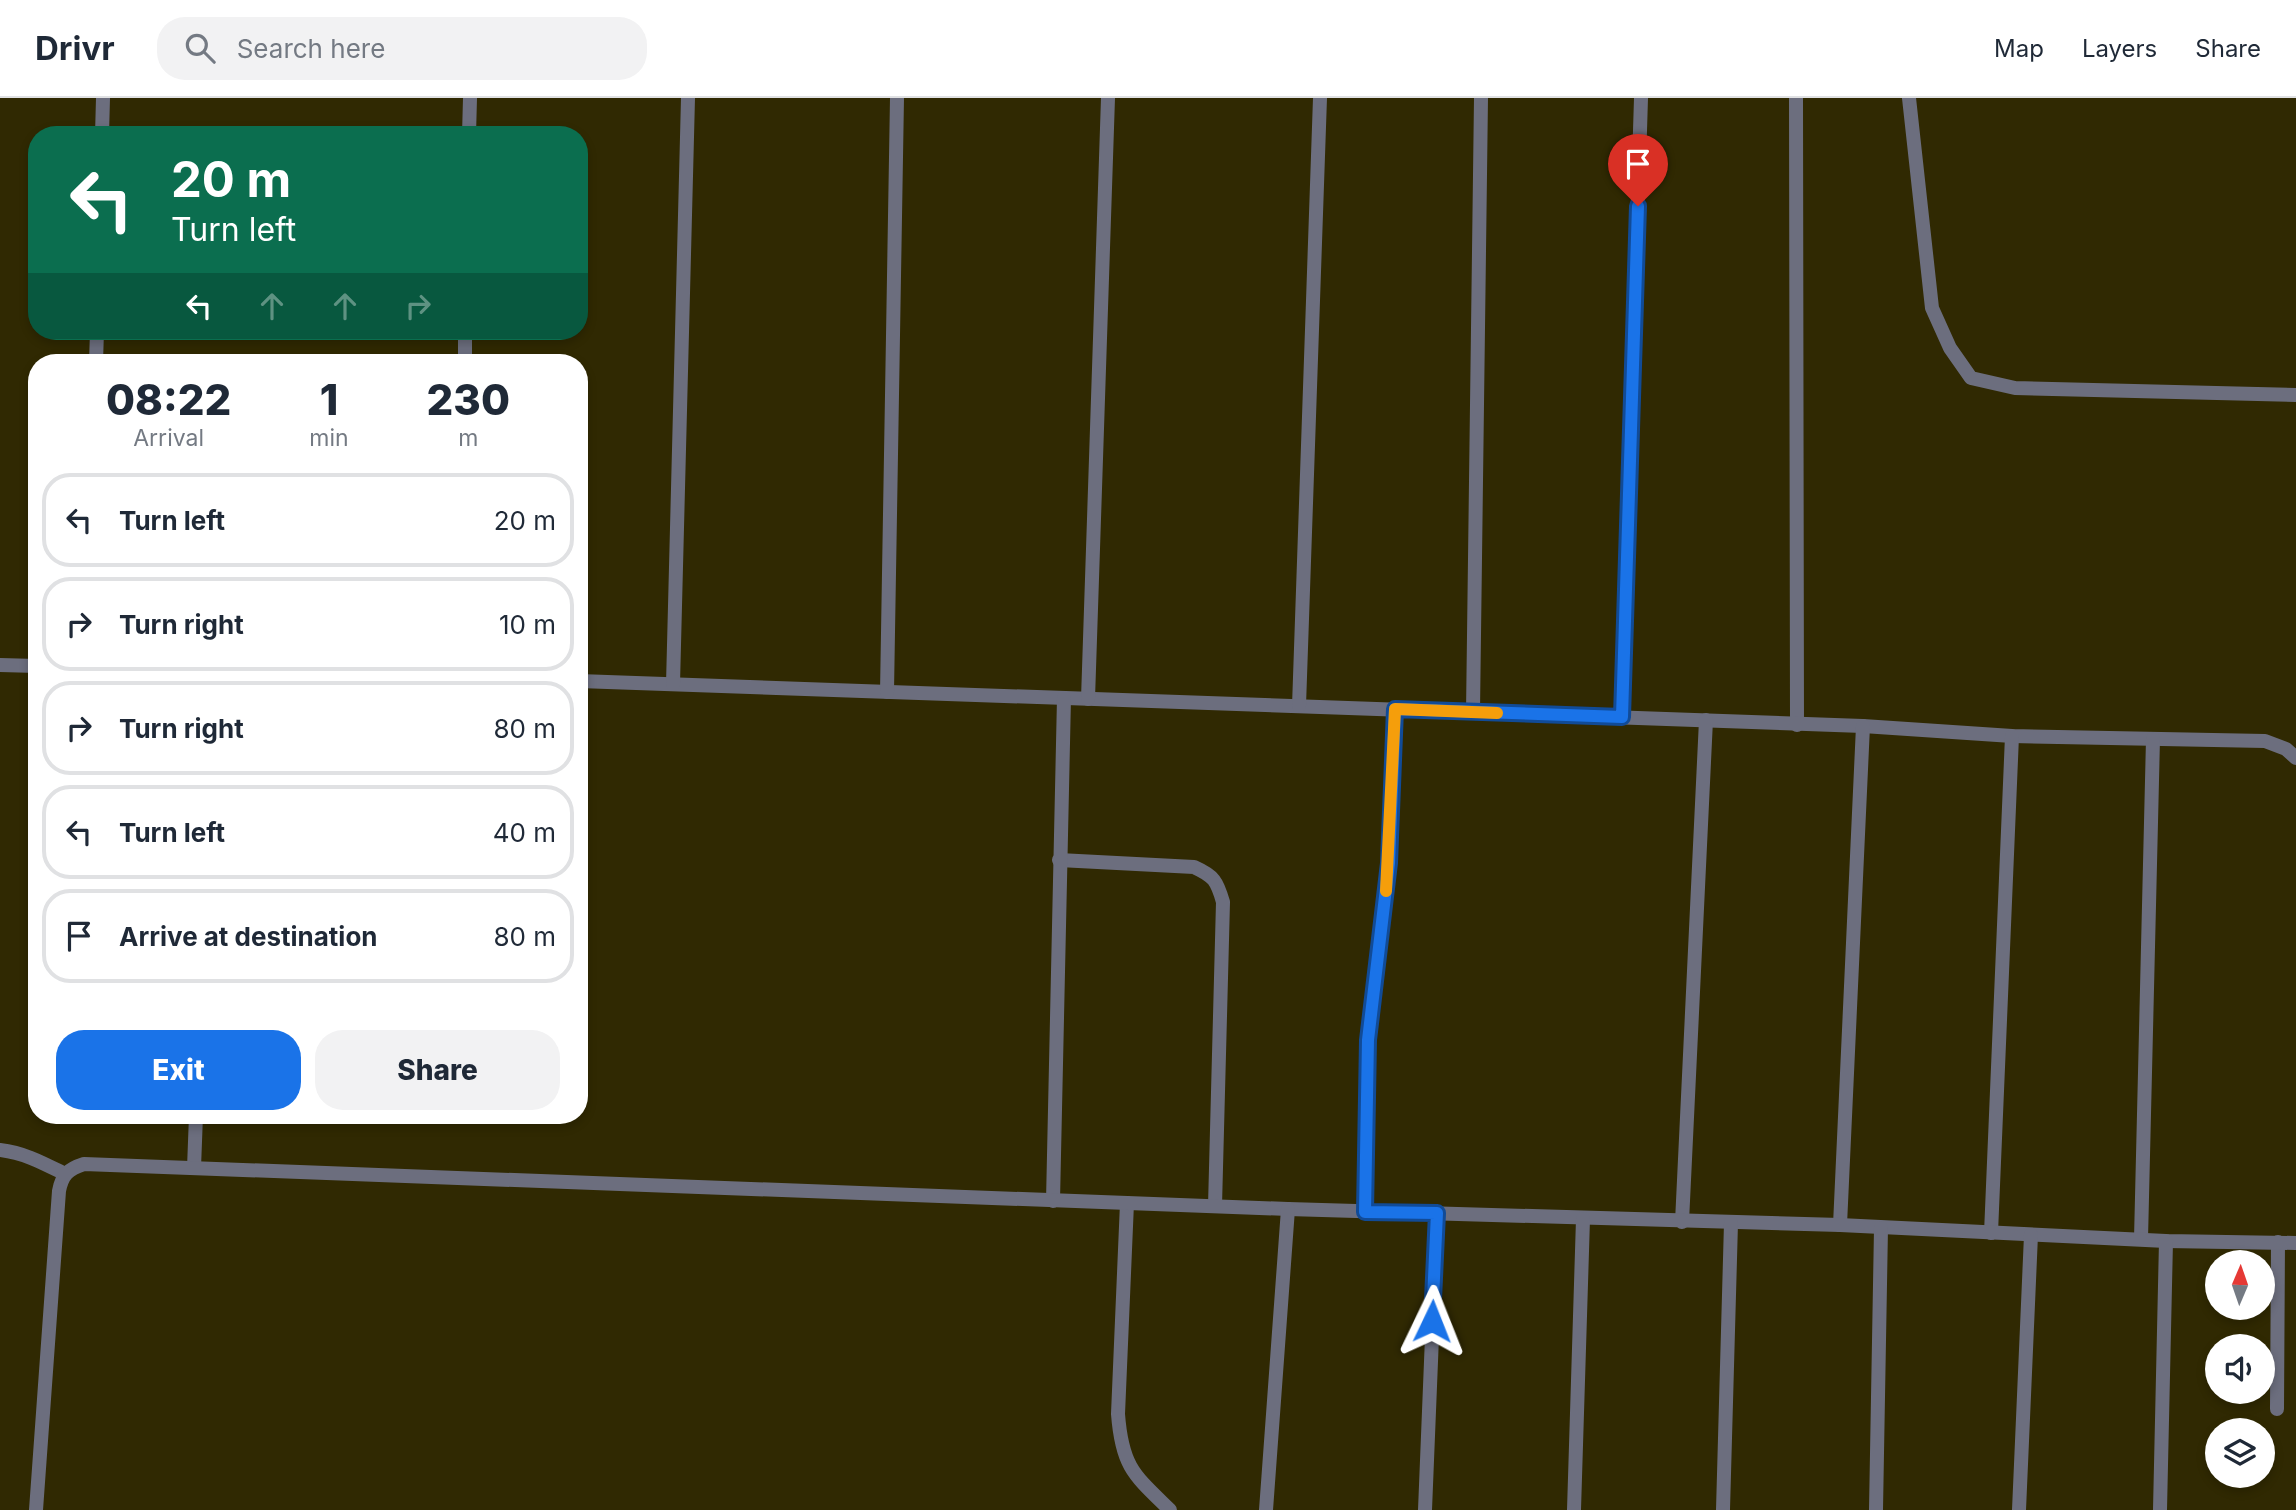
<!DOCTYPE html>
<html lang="en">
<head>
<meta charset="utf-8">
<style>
	body { margin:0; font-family:Inter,sans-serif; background:#f2f2f3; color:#1f2937; height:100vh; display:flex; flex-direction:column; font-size:26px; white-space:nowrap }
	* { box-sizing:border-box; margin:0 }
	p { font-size:23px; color:#747a83 }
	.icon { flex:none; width:38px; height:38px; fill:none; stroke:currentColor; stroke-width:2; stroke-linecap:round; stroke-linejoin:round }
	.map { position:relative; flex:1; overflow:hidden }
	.drawer { position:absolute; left:28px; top:256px; width:560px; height:770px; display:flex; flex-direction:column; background:#fff; border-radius:28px; box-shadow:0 4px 10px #0003 }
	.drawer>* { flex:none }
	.guide { position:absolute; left:28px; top:28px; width:560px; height:214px; border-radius:28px; box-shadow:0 4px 10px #0003; background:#0b6e4f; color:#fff; overflow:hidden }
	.needle { width:46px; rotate:2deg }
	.fabs { position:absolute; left:2205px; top:1152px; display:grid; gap:14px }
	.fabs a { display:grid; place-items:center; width:70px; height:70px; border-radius:50%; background:#fff; box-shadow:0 4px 10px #0003; font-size:35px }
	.pin { position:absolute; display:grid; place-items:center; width:60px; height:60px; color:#fff; margin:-72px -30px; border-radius:50% 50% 50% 0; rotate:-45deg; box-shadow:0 0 7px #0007 }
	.pin .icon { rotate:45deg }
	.me { position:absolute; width:77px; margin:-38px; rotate:2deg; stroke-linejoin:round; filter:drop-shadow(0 0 5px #0008) }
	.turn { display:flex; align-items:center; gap:24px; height:147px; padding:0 28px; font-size:32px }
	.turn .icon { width:91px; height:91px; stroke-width:2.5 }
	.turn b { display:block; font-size:49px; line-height:60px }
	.lanes { display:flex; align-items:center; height:66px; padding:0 28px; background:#0003; justify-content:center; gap:35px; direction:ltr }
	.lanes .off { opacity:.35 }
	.eta { display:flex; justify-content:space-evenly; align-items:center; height:119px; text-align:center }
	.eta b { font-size:42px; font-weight:800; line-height:49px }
	.cta { display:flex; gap:14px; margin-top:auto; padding:14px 28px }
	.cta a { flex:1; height:80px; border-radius:28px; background:#1a73e8; color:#fff; font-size:28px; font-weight:800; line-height:80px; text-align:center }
	.cta a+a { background:#f2f2f3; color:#1f2937 }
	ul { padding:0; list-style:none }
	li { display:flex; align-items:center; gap:21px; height:94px; margin:0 14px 10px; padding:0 14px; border:4px solid #e0e1e3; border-radius:28px }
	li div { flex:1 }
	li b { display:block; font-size:26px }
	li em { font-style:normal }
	header { display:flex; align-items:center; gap:42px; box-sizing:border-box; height:98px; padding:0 35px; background:#fff; border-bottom:2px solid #e0e1e3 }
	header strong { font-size:33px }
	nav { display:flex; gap:38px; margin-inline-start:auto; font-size:24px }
	.search { width:490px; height:63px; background:#f2f2f3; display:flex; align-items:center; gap:18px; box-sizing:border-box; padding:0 24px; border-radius:28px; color:#747a83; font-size:26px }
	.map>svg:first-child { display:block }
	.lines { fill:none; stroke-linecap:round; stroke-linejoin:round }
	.minor { stroke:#6c6e7e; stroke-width:14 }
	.route-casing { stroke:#114b97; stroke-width:18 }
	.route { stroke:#1a73e8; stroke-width:12 }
	.slow { stroke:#f59e0b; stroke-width:12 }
</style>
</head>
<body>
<header>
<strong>Drivr</strong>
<div class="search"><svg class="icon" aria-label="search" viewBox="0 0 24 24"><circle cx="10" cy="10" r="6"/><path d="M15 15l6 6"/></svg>Search here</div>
<nav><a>Map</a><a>Layers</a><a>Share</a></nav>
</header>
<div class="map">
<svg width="2296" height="1412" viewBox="0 0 2296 1412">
	<rect width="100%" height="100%" fill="#302902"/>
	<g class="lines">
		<g class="minor">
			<path d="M1796,0l1,627"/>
			<path d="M1909,0l23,210 18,40 21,30 44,10 281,7"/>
			<path d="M102,37l1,-37"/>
			<path d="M469,37l1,-37"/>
			<path d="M96,264l1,-31"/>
			<path d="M465,264v-31"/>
			<path d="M0,567l37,1"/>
			<path d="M579,583l1284,45 149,10 253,5 21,8 10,9"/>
			<path d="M673,586l15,-586"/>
			<path d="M887,594l10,-594"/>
			<path d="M1088,601l20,-601"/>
			<path d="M1299,608l21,-608"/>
			<path d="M1473,614l8,-614"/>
			<path d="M1622,619l19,-619"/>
			<path d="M1059,762l135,7c20,9 23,14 29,35l-8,304"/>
			<path d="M0,1052c25,3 43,13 65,24"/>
			<path d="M194,1070l2,-53"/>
			<path d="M1053,1103l11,-503"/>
			<path d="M1127,1105l-9,211c4,53 16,61 52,96"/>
			<path d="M1365,1114l3,-172 21,-177 6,-154"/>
			<path d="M1682,1124l24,-502"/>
			<path d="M1840,1127l23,-499"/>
			<path d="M1991,1135l21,-497"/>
			<path d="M2141,1141l12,-500"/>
			<path d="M2277,1311l1,-167"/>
			<path d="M36,1412l23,-319c3,-16 9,-22 25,-27l1204,45 552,16 326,16 130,2"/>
			<path d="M1266,1412l22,-301"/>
			<path d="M1425,1412l12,-297"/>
			<path d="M1574,1412l9,-291"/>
			<path d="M1723,1412l8,-287"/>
			<path d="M1876,1412l5,-282"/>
			<path d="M2019,1412l12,-275"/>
			<path d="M2160,1412l6,-269"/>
		</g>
	</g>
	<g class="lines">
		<defs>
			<path id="route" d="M1432,1223l5,-108 -72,-1 3,-172 21,-177 6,-154 227,8 16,-511"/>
		</defs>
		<use href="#route" class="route-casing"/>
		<use href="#route" class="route"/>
		<path class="slow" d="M1386,793l9,-182 102,4"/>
	</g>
</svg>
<div class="fabs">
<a><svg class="needle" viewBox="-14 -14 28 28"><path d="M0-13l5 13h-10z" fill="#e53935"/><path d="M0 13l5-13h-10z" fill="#747a83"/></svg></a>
<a><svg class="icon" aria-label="sound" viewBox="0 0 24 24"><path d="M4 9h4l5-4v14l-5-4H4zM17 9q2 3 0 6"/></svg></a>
<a><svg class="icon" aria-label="layers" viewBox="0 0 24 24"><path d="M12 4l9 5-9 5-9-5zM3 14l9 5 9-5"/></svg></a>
</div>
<div class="pin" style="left:1638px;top:108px;background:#d93025"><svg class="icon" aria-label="arrive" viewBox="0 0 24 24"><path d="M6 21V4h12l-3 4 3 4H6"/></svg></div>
<svg class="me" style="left:1432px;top:1223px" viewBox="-20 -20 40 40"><path d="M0-17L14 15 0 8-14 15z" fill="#1a73e8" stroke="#fff" stroke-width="4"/></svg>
<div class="guide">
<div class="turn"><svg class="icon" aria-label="left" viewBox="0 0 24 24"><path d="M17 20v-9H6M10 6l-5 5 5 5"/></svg><div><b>20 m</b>Turn left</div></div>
<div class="lanes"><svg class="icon" aria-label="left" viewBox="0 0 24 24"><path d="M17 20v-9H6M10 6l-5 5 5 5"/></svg><svg class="icon off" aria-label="ahead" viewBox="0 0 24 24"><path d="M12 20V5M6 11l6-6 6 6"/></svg><svg class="icon off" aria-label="ahead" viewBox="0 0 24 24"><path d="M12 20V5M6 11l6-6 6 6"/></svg><svg class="icon off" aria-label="right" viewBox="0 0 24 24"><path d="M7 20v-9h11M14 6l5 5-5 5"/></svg></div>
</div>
<section class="drawer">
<div class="eta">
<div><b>08:22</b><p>Arrival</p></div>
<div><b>1</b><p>min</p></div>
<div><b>230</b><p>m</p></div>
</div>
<ul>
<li><svg class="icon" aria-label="left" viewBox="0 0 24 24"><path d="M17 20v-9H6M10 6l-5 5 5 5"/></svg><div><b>Turn left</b></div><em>20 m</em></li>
<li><svg class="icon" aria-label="right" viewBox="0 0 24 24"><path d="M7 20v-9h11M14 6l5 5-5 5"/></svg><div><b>Turn right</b></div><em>10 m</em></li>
<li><svg class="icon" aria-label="right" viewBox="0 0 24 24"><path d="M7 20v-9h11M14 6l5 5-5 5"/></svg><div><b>Turn right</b></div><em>80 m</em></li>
<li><svg class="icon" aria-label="left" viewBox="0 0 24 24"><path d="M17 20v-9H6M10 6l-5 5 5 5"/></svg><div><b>Turn left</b></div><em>40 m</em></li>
<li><svg class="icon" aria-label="arrive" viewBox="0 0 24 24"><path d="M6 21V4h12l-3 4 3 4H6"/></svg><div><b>Arrive at destination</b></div><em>80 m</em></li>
</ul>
<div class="cta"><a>Exit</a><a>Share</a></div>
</section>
</div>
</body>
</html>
